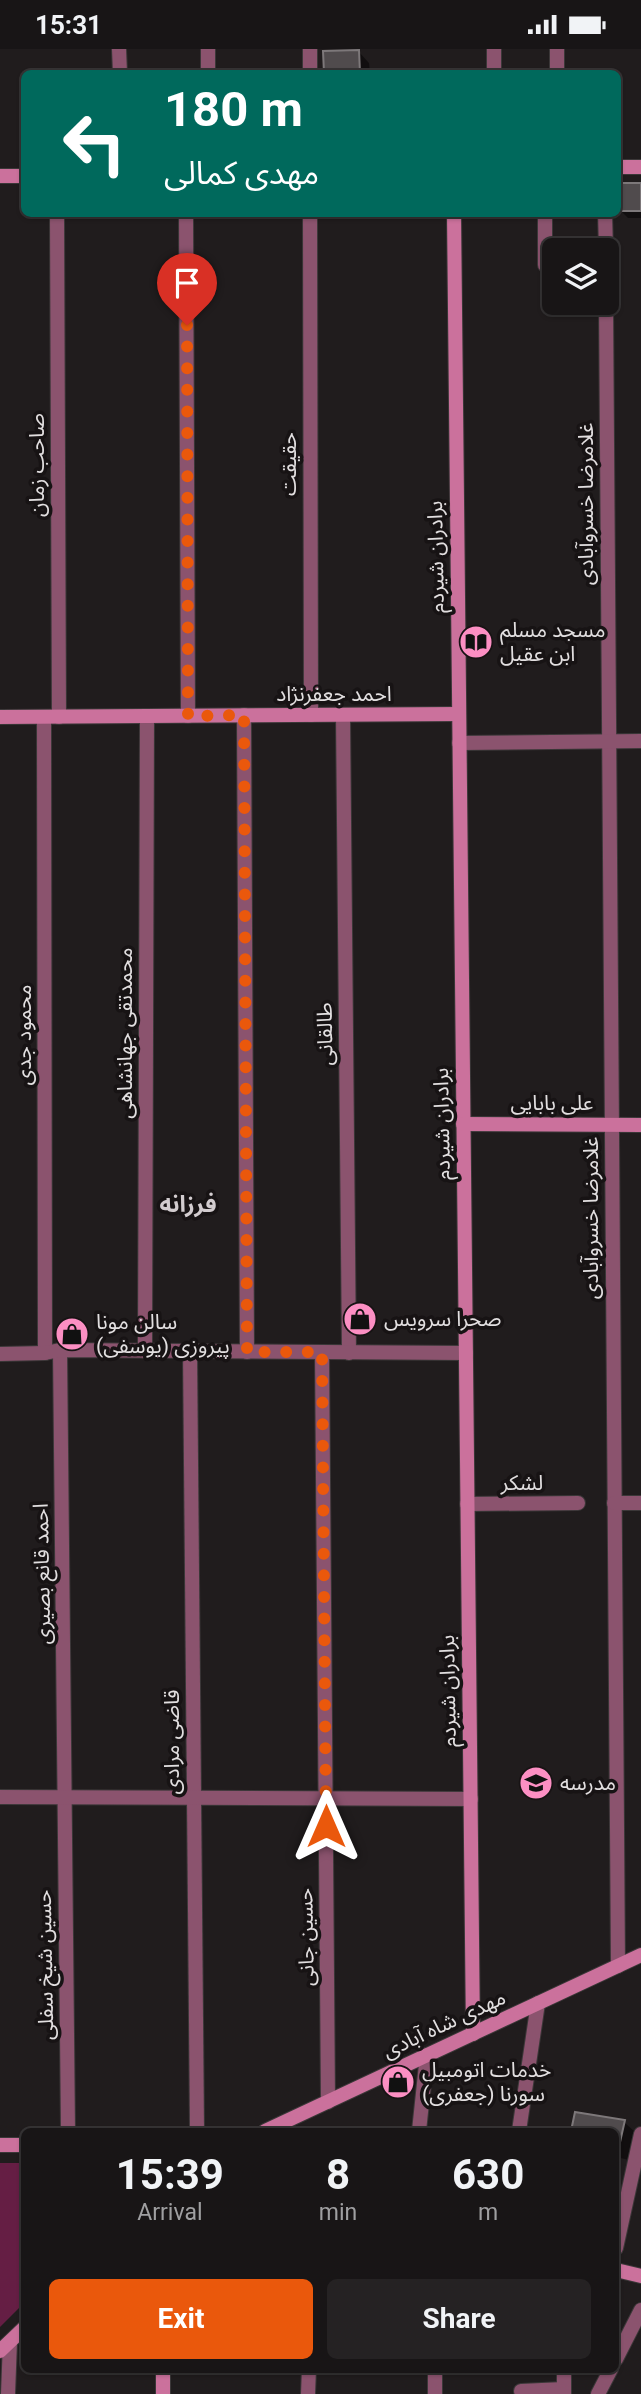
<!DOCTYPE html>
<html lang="en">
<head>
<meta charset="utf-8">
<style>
	body { margin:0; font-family:Roboto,"Noto Sans Arabic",sans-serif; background:#252223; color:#f1f3f6; height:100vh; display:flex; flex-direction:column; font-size:26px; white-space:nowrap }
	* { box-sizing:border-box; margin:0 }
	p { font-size:23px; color:#9f9fa1 }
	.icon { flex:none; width:38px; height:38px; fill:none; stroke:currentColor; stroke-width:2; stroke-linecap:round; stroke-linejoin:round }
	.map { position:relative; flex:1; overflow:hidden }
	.sheet { position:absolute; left:21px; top:2079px; width:598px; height:245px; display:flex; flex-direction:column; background:#181516; border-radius:10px; box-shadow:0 2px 5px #0004,0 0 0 2px #363435 }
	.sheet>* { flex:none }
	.hud { position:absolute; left:21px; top:21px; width:600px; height:147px; border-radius:10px; box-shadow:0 2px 5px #0004,0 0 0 2px #363435; background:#00695c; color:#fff; overflow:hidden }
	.fabs { position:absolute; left:542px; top:189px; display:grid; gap:14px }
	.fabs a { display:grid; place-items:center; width:77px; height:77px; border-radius:10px; background:#181516; box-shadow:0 2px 5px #0004,0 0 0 2px #363435; font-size:35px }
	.pin { position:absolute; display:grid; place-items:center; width:60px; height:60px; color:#fff; margin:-72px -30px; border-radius:50% 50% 50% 0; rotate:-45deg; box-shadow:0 0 7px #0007 }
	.pin .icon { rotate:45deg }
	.me { position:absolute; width:77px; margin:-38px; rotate:0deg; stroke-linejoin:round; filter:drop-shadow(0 0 5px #0008) }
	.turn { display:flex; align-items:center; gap:24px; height:147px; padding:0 28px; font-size:32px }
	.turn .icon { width:91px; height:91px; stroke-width:2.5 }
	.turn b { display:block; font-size:49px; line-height:60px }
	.eta { display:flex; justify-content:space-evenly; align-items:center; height:119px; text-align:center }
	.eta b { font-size:42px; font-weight:700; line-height:49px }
	.button { display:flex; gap:14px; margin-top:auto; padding:14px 28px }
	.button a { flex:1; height:80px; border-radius:10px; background:#ea580c; color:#fff; font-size:28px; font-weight:700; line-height:80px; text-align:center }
	.button a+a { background:#252223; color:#f1f3f6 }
	.status { display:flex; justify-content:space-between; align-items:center; height:49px; padding:0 35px; background:#181516; direction:ltr }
	.status svg { height:19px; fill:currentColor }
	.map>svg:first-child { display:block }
	.green { fill:#651e44 }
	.shadow { fill:#0007 }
	.building { fill:#504b4d; stroke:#7d787a; stroke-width:2 }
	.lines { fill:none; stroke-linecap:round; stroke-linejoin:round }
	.street-casing { stroke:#3b3738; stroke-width:16 }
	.secondary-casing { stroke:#3b3738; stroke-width:16 }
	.street { stroke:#8b536e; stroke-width:14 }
	.secondary { stroke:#cb719c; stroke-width:14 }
	.route { stroke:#ea580c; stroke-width:12; stroke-dasharray:0 21.6 }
	.labels { text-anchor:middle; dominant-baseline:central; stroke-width:7; stroke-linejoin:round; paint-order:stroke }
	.street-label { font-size:21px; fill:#e2dfe0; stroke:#171314 }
	.poi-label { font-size:21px; fill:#e2dfe0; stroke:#171314; text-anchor:start }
	.neighbourhood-label { font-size:23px; font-weight:bold; fill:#d2cccf; stroke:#171314 }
</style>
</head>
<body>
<div class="status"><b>15:31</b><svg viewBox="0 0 49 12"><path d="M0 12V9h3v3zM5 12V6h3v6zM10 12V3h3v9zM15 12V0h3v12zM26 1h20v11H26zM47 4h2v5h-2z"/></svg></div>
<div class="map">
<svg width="641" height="2345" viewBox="0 0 641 2345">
	<rect width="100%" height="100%" fill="#201c1d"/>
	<path class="green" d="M0,2114h24v140l-24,24z"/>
	<g class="shadow">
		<path d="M359,3l10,11 1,10h-44l-1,-20z"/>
		<path d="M641,136v33h-13l-7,-7z"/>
		<path d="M576,2065l48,8 11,10 -6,28 -13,-3v-26h-43z"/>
	</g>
	<g class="building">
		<path d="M359,1l1,23h-36l-1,-22z"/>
		<rect x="619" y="134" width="22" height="28"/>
		<path d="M575,2063l50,8 -7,31 -2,-1v-19h-45z"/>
	</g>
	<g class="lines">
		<defs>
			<g id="street">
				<path d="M119,0l1,24"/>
				<path d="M208,0v24"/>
				<path d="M310,0v24"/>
				<path d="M494,0v24"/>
				<path d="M557,0v24"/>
				<path d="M57,164l2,504"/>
				<path d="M186,164l2,503"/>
				<path d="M310,164l1,502"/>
				<path d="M545,164v52"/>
				<path d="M605,164l1,37"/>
				<path d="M606,254l12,1663"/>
				<path d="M244,666l3,637"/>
				<path d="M343,666l6,638"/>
				<path d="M44,668l1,636"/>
				<path d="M459,694l182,-2"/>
				<path d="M60,1301l8,781"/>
				<path d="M145,1302l2,-635"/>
				<path d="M190,1302l7,780"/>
				<path d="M322,1303l6,750"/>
				<path d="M0,1305l45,-1 15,-3 406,3"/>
				<path d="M614,1454h27"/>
				<path d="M467,1455l111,-1"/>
				<path d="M0,1748l471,2"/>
				<path d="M419,2082l8,-76"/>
				<path d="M519,2082l19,-128"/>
				<path d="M616,2199l25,-114"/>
				<path d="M616,2310l25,-49"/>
				<path d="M521,2342l43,-2"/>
				<path d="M8,2345l2,-52"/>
				<path d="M308,2345l1,-25"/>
				<path d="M435,2345v-25"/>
				<path d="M564,2345v-25"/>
				<path d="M598,2345l13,-25"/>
			</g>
			<g id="secondary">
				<path d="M618,118h23"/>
				<path d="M0,127h24"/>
				<path d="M454,164l19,1821"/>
				<path d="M0,668l459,-3"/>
				<path d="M463,1075l178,1"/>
				<path d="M265,2082l376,-176"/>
				<path d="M0,2096h24"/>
				<path d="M616,2221l25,6"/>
				<path d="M0,2302l24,-23"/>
				<path d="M163,2345v-25"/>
			</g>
		</defs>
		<use href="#street" class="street-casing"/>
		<use href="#secondary" class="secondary-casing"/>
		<use href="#street" class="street"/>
		<use href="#secondary" class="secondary"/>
	</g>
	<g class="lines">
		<path class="route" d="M187,276l1,391 56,-1 3,637h75l4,474"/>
	</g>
	<defs>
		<symbol id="library-disc" viewBox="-11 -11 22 22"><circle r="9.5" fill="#fc8fc3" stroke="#171314"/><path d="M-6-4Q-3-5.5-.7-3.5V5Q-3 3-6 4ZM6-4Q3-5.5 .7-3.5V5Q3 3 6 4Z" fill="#111"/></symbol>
		<symbol id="shop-disc" viewBox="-11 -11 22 22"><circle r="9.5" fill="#fc8fc3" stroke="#171314"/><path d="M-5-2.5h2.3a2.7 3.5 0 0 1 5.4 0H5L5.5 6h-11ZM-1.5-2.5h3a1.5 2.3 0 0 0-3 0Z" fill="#111"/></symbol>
		<symbol id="school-disc" viewBox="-11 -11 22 22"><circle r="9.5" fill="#fc8fc3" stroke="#171314"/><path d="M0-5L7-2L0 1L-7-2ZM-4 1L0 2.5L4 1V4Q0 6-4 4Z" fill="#111"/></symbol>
	</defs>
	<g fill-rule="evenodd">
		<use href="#library-disc" x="457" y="574" width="38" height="38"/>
		<use href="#shop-disc" x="341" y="1251" width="38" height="38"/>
		<use href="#shop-disc" x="53" y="1266" width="38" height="38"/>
		<use href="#school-disc" x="517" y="1715" width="38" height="38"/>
		<use href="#shop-disc" x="379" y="2014" width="38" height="38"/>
	</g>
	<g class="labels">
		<g class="street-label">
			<text transform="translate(289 415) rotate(-90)">حقیقت</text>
			<text transform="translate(37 416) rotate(-90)">صاحب زمان</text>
			<text transform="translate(586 455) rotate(-90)">غلامرضا خسروآبادی</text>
			<text transform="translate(436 508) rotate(-91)">برادران شیردم</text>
			<text x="334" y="645">احمد جعفرنژاد</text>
			<text transform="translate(125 984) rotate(-90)">محمدتقی جهانشاهی</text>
			<text transform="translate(325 985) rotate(-91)">طالقانی</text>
			<text transform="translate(24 986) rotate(-90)">محمود جدی</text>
			<text x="552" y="1054">علی بابایی</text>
			<text transform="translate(442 1075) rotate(-91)">برادران شیردم</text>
			<text transform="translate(591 1169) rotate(-90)">غلامرضا خسروآبادی</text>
			<text x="522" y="1434">لشكر</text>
			<text transform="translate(42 1525) rotate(-91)">احمد قانع بصیری</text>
			<text transform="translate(448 1642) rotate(-91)">برادران شیردم</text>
			<text transform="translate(172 1693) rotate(-90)">قاضی مرادی</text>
			<text transform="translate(306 1888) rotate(-91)">حسین جانی</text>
			<text transform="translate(45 1916) rotate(-91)">حسین شیخ سفلی</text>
			<text transform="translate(444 1975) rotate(-25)">مهدی شاه آبادی</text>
		</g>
		<g class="poi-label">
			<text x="500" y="581">مسجد مسلم<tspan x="500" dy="24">ابن عقیل</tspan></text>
			<text x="384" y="1270">صحرا سرویس</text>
			<text x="96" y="1273">سالن مونا<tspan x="96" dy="24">پیروزی (یوسفی)</tspan></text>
			<text x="560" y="1734">مدرسه</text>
			<text x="422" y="2021">خدمات اتومبیل<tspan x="422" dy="24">سورنا (جعفری)</tspan></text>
		</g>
		<g class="neighbourhood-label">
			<text x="188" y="1155">فرزانه</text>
		</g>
	</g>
</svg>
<div class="fabs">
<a><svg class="icon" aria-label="layers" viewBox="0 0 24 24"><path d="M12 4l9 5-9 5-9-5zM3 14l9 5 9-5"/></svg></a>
</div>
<div class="pin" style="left:187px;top:276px;background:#d93025"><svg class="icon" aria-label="arrive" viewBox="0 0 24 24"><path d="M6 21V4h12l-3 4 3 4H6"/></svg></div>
<svg class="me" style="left:326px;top:1777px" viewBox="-20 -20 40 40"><path d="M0-17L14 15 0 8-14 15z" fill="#ea580c" stroke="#fff" stroke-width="4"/></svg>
<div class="hud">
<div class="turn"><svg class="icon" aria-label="left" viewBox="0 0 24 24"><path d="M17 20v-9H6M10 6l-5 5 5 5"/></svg><div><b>180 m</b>مهدی کمالی</div></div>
</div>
<section class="sheet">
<div class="eta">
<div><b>15:39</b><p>Arrival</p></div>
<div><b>8</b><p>min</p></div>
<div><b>630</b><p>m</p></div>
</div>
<div class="button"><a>Exit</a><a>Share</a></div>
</section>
</div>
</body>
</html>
